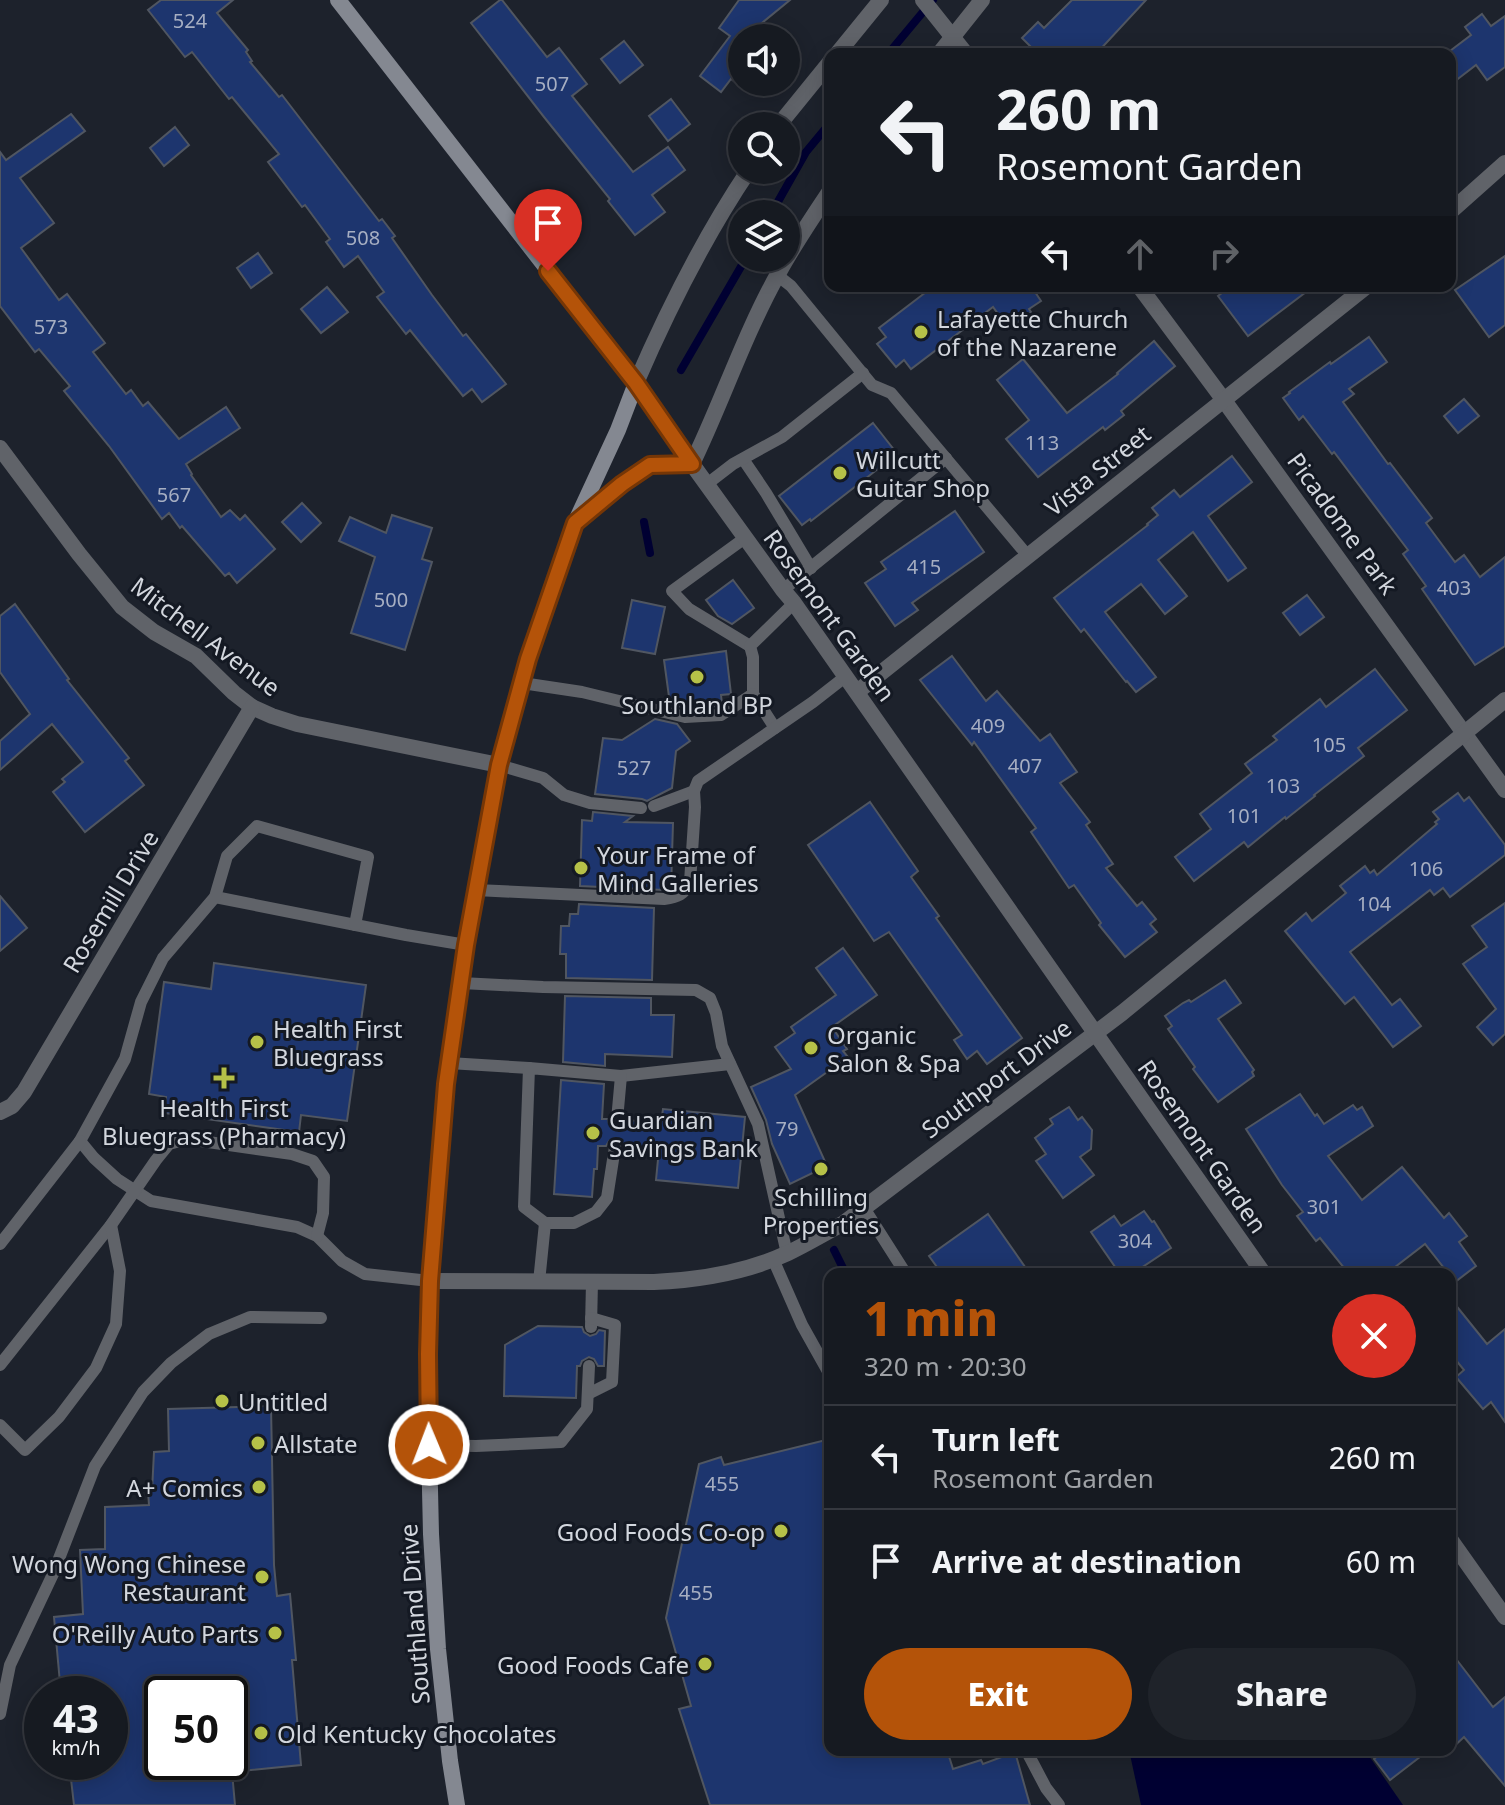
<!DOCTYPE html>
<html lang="en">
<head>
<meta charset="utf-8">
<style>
	body { margin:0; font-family:"Noto Sans",sans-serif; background:#1f232a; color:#f1f3f6; height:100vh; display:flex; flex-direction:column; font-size:30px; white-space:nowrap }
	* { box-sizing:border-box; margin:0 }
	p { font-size:26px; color:#9ea1a5 }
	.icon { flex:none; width:44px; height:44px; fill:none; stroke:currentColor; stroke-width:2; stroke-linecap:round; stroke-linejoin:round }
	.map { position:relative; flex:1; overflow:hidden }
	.drawer { position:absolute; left:824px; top:1268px; width:632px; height:488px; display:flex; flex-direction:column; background:#161a21; border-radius:16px; box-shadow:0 4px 20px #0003,0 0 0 2px #35383f }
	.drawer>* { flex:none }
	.hud { position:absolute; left:824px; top:48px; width:632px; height:244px; border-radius:16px; box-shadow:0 4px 20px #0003,0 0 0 2px #35383f; background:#161a21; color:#f1f3f6; overflow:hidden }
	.buttons { position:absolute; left:728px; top:24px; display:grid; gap:16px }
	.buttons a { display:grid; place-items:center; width:72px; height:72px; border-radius:50%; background:#161a21; box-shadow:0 4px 20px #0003,0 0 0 2px #35383f; font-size:40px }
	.speed { position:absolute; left:24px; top:1676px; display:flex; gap:16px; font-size:40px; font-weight:700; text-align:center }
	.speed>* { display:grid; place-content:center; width:104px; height:104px; border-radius:50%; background:#161a21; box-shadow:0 4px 20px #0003,0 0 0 2px #35383f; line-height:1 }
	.speed small { font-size:20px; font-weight:400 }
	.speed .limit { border:4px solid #111; border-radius:12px; background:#fff; color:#111 }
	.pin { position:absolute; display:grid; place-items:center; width:68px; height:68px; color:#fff; margin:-82px -34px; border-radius:50% 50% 50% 0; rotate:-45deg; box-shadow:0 0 8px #0007 }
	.pin .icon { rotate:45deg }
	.me { position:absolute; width:88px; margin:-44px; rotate:359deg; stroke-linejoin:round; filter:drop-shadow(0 0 6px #0008) }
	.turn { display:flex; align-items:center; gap:28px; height:168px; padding:0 40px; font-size:36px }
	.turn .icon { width:104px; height:104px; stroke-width:2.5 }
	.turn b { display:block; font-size:56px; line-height:68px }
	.lanes { display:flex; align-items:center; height:76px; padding:0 40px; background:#0003; justify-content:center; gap:40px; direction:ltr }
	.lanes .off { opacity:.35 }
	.round { display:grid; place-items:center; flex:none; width:84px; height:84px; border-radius:42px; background:#1f232a }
	.overview { display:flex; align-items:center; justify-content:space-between; height:136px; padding:0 40px }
	h1 { font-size:48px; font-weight:800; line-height:60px; color:#b45309 }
	.button { display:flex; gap:16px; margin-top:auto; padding:16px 40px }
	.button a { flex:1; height:92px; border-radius:48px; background:#b45309; color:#fff; font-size:32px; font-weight:800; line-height:92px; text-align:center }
	.button a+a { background:#1f232a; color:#f1f3f6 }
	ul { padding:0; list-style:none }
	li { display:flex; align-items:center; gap:24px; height:104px; padding:0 40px; border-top:2px solid #35383f }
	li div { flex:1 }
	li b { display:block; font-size:30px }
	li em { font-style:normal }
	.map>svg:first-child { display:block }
	.water { fill:#000032 }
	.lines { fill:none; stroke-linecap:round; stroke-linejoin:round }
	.stream { stroke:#000032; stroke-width:8 }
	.building { fill:#1d356e; stroke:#505661; stroke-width:2; fill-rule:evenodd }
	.service { stroke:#606369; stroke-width:12 }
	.minor { stroke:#606369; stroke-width:16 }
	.tertiary { stroke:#606369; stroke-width:16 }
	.secondary { stroke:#848891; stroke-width:16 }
	.route-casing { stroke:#753606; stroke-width:20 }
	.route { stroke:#b45309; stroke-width:14 }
	.poi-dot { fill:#b6c148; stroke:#141923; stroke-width:3 }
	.labels { text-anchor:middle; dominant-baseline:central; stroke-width:6; stroke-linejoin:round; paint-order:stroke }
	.number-label { font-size:20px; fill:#a6aec2 }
	.poi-label { font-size:24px; fill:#d3d7de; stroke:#141923; text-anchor:start }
	.street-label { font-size:24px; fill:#d3d7de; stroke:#141923 }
</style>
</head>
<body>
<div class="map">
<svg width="1505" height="1805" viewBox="0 0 1505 1805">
	<rect width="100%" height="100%" fill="#1d222c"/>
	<path class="water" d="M1129,1750h236l38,55h-262z"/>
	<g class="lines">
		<g class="stream">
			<path d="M888,54l45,-54"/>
			<path d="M771,214l35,-62 24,-29"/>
			<path d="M681,370l65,-112"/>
			<path d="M644,522l6,31"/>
			<path d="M834,1250l12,24"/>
		</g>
	</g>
	<g class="building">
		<path d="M161,0h72l-16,13 31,37 -2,2 6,9 -2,1 29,35 3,-2 97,126 3,-2 13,17 -3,2 40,57 31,41 3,-2 40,50 -24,18 -10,-13 -9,7 -53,-66 -4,4 -29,-37 7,-5 -26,-36 -14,11 -18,-25 4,-3 -25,-34 -3,2 -34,-45 11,-8 -47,-57 -3,2 -37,-47 -7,5 -37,-47z"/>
		<path d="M500,0h2l45,57 12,-9 28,36 -15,12 61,76 35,-25 17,23 -33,25 13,17 -30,23 -27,-34 2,-2 -66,-82 -73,-94z"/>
		<path d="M739,0h51l-33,27 15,11h-30v49l-11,-8 -10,13 -21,-16 30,-40 -11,-8z"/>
		<path d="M1072,0h74l-50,54h-58l-16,-16 16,-16 6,6z"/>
		<path d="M1482,14l9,12 14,-10v51l-18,13 -11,-15 -26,20v-34l21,-16 -6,-8z"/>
		<path d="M624,41l19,24 -23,18 -19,-24z"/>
		<path d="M671,99l19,25 -22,17 -19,-25z"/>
		<path d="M71,114l14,17 -65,47 34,45 -33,25 38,52 8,-6 38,49 -12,9 33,42 5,-4 12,16 5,-4 31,37 47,-32 14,21 -54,36 6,10 -1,1 30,42 9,-7 10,10 5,-5 30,34 -38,34 -8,-10 -4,3 -43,-50 -2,2 -11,-15 -7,6 -53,-73 -45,-55 6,-5 -31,-37 -4,3 -35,-46v-154l6,8z"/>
		<path d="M175,127l14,18 -25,21 -14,-18z"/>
		<path d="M258,253l14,20 -21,15 -14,-20z"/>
		<path d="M1505,256v69l-16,12 -34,-47z"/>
		<path d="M934,286h97l10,15 -12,8 2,3 -22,17 -16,-22 -82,62 -7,-9 -8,7 -19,-23 9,-7 -7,-9z"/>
		<path d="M1231,286h83l-66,50 -30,-40z"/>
		<path d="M327,287l21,25 -27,21 -20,-24z"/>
		<path d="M1369,337l18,25 -38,27 5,5 -11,8 45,62 2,-1 42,55 -6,5 29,39 9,-7 16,22 25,-20v89l-30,19 -53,-76 4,-3 -23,-32 5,-4 -74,-98 -2,2 -29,-38 -4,4 -16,-22 7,-5 -1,-1 41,-30 1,2z"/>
		<path d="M1154,341l21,25 -54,45 3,4 -19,15 -2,-3 -65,50 -32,-38 23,-19 -32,-40 26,-21 44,54 51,-39 -1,-1z"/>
		<path d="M1464,399l15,17 -21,17 -14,-17z"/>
		<path d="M873,423l22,28 -6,4 3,3 -81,63 -1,-2 -8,6 -23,-29z"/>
		<path d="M1232,456l20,26 -44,34 38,52 -18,13 -35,-49 -35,28 29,36 -22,18 -24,-30 -36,28 51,65 -20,15 -9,-11 -1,1 -42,-53 -3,3 -27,-34 94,-73 -1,-1 11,-9 -6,-7 22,-18 6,7z"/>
		<path d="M302,503l19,20 -20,19 -19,-20z"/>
		<path d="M955,511l29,41 -72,51 6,7 -23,16 -30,-43 21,-14 -5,-7z"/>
		<path d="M392,515l40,13 -10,31 10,3 -27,88 -54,-17 24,-76 -36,-16 11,-24 36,16z"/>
		<path d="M733,580l21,28 -22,16 -14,-8 -12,-16z"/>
		<path d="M1307,595l17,22 -24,18 -17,-22z"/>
		<path d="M632,600l33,7 -10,47 -33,-6z"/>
		<path d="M15,604l54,75 -2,1 62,78 -4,3 19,24 -59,47 -32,-40 12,-10 -3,-3 21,-17 -31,-38 -52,46v-29l30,-27 -30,-42v-56z"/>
		<path d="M726,651l5,43 -10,1 1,9 -4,2 -32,2 -16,-4 -6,-44z"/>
		<path d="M952,656l34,45 11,-10 43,50 10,-7 27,38 -17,11 30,39 -4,3 27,39 -7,4 31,38 5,-4 14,17 -6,5 7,8 -32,25 -26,-32 2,-2 -27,-38 -5,3 -38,-56 5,-4 -62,-86 -2,3 -52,-65z"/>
		<path d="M1375,669l32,41 -49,38 6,8 -50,39 1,1 -29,23 -1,-2 -37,30 -4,-5 -50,39 -19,-24 36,-28 -11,-15 52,-41 -7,-9 32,-24 -4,-4 47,-37 6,8z"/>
		<path d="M655,719l22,5 13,17 -14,10 -4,37 -25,13 -5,-2 -47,-5 8,-56 19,2z"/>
		<path d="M1458,793l6,8 5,-4 36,48v10l-55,42 -7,-9 -9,7 -4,-5 -80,62 42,53 8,-6 21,27 -28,21 -39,-50 -9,7 -60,-73 21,-18 6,8 34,-28 -6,-7 25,-20 5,7 4,-3 3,5 60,-51 -2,-2 4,-3 -6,-7z"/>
		<path d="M870,802l48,69 -7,6 28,39 -3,2 86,120 -35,26 -10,-13 -10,8 -13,-19 8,-5 -73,-103 -15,9 -66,-96z"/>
		<path d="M593,812l40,4 -8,6 48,1 -2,66 -7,1 -84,-4 2,-66 10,1z"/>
		<path d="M0,896l27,32 -27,23z"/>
		<path d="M1505,903v131l-12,11 -16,-18 19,-18 -33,-45 24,-17 -15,-21z"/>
		<path d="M579,904l75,4 -2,72 -86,-2v-24h-6l1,-28h8l1,-12h8z"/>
		<path d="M843,948l34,47 -45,32 15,22 -4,2 5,6 -53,38 32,71 -37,18 -18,-40 -6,-24 -15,-33 40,-18 -16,-22 20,-14 -4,-6 45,-32 -20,-27z"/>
		<path d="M214,963l152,22 -19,136 -46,-6 -2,17 -135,-19 2,-16 -17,-3 15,-112 47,7z"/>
		<path d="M1225,980l16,23 -23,16 36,51 -2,2 2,4 -36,26 -25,-33 2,-2 -27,-38 4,-3 -7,-10 18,-13 6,-3 2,2z"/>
		<path d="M565,996l86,2v17h23l-2,42 -67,-3v12l-42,-4z"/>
		<path d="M561,1080l43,4 -2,35h6l1,5 6,5 6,-1 5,-8 35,3 2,-14 82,8 -7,71 -82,-8 3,-31 -35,-2 -3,-6 -5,-3 -7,3 -3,5h-8l-1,23h-3l-2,28 -38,-3z"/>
		<path d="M1300,1094l15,22 2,-2 7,10 29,-19 4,5 5,-3 11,19 -45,30 34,44 40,-33 42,51 5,-5 18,23 -8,6 17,24 -21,16 -30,-38 -39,30h-37l-29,-36 -4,3 -19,-25 6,-4 -21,-27 -36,-56z"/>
		<path d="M1069,1107l9,13 4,-3 10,13 -1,19 -11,8 14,18 -31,23 -27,-37 10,-7 -11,-16 18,-14 -3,-5z"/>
		<path d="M1144,1211l8,11 2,-1 17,27 -39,26h-12l-29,-42 23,-16 7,10z"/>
		<path d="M988,1214l42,60h-88l-13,-18z"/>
		<path d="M1450,1298l37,46 18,-15v93l-14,-20 -8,7 -27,-32 8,-7 -14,-17z"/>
		<path d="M538,1326l44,1 2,5 6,4 6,-2 3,-4 6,1 -1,35h-6l-4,-7 -5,-2 -7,4 -2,5h-3l-1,32 -72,-2 1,-51z"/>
		<path d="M271,1406l3,159 3,31 13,-2 6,66h-4l9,105 -69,7 3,33h-161l-5,-43h41v-68h-49l-7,-77 29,-3 -3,-64 25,-1v-42l44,-2 -1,-14h4l2,-39 15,-1 -1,-42zM162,1694h68v68h-68z"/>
		<path d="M830,1439v311h117l6,19 28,-9 2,4 32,-12 15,53h-320l-31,-96 12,-3 -25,-88 33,-154 22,-7 3,8z"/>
		<path d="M1450,1651l43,56 12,-10v89l-41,-49 -14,13z"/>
		<path d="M1385,1750h44l-39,30 -16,-21z"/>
	</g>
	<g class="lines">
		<g class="service">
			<path d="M777,275l14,11 81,99 19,8 137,163"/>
			<path d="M743,459l23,34 45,75"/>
			<path d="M707,484l26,-20 49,-27 81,-64"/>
			<path d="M745,538l-73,53 17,18 61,37"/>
			<path d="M783,590l163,-132"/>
			<path d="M522,683l60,9 103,25 36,-2 32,-21v-37l-3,-11 44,-43"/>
			<path d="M753,694l22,34"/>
			<path d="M499,765l44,13 21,17 26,8 51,5"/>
			<path d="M654,806l40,-15"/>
			<path d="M476,890l188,9c14,-2 20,-4 26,-17l5,-75 -1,-16 4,-10 115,-79 32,-25"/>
			<path d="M215,897l191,38 60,10"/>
			<path d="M355,925l13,-68 -111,-31 -30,30 -12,41 -52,61 -22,44 -16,57 -45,82 14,17 23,21 34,22 146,26 20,9 25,25 23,13 65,7"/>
			<path d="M461,983l82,4 153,3 14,8 6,15 6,33 36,78 29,130"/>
			<path d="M449,1063l80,5"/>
			<path d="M621,1076l109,-12"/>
			<path d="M615,1147l-8,51 -11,14 -22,11h-29l-21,-16 5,-139 92,8 -4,44"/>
			<path d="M864,1208l42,66"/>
			<path d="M0,1244l80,-103"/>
			<path d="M773,1259l29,66 28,50"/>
			<path d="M539,1282l6,-59"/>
			<path d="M591,1327l1,-45"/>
			<path d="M0,1365l111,-140 45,-65 13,-16 18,-5 105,15 21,7 11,16 -1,36 -6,23"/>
			<path d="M588,1394l24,-12 3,-57 -24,-7"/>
			<path d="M0,1425l25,25 34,-33 37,-49 20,-44 4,-53 -9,-46"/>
			<path d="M429,1445l47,1 85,-4 26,-33 2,-43"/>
			<path d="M0,1714l10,-49 43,-91 42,-108 48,-74 28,-29 38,-29 41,-17 71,1"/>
			<path d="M1026,1750l20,38 13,17"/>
		</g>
		<g class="minor">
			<path d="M923,0l43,54"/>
			<path d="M837,54l44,-54"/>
			<path d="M939,54l43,-54"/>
			<path d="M778,126l52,-64"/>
			<path d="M1450,212l55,-49"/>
			<path d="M1139,286l84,113 282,391"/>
			<path d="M636,383c32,-74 68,-146 113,-213"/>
			<path d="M0,448l79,106 43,53 32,25 42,24 38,37 18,14 20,9 25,8 202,41"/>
			<path d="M692,464c30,-62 52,-129 86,-190 15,-28 34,-56 52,-83"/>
			<path d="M857,692l510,-406"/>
			<path d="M0,1112l12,-6 12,-14 228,-385"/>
			<path d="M430,1281l224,1c46,-2 93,-10 134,-29 19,-9 37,-20 56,-30l278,-210 383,-313"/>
		</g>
		<g class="tertiary">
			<path d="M692,464l91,126 11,13 470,671"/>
			<path d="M1450,1539l55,78"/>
		</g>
		<g class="secondary">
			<path d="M338,0l298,383 56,81"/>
			<path d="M579,520l43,-36 28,-19 42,-1"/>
			<path d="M457,1805l-7,-44 -12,-112 -7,-115 -2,-89 -1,-91 2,-73 16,-197 20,-139 33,-180 29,-106 47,-136 43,-93 18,-47"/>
		</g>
	</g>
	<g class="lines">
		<defs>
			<path id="route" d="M429,1445l-1,-91 2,-73 16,-197 20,-139 33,-180 29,-106 47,-136 47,-39 28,-19 42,-1 -56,-81 -88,-112"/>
		</defs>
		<use href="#route" class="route-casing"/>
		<use href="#route" class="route"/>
	</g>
	<g class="poi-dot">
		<circle cx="921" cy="332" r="8"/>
		<circle cx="840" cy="473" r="8"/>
		<circle cx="697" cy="677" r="8"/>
		<circle cx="581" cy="868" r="8"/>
		<circle cx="257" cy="1042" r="8"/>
		<circle cx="811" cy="1048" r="8"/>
		<path d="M220 1066h8v8h8v8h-8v8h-8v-8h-8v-8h8z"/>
		<circle cx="593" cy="1133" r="8"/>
		<circle cx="821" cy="1169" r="8"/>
		<circle cx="222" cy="1401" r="8"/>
		<circle cx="258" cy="1443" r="8"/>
		<circle cx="259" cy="1487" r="8"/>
		<circle cx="781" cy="1531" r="8"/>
		<circle cx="262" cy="1577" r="8"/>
		<circle cx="275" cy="1633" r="8"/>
		<circle cx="705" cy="1664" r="8"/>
		<circle cx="261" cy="1733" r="8"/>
	</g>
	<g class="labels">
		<g class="number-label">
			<text x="190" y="20">524</text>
			<text x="552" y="83">507</text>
			<text x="363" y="237">508</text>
			<text x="51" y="326">573</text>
			<text x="1042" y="442">113</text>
			<text x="174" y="494">567</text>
			<text x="924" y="566">415</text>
			<text x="1454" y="587">403</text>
			<text x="391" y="599">500</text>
			<text x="988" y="725">409</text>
			<text x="1329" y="744">105</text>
			<text x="1025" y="765">407</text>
			<text x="634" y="767">527</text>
			<text x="1283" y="785">103</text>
			<text x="1244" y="815">101</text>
			<text x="1426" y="868">106</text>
			<text x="1374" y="903">104</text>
			<text x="787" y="1128">79</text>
			<text x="1324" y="1206">301</text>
			<text x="1135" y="1240">304</text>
			<text x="722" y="1483">455</text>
			<text x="696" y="1592">455</text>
		</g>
		<g class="poi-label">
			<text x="937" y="318">Lafayette Church<tspan x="937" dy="28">of the Nazarene</tspan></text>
			<text x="856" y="459">Willcutt<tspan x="856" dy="28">Guitar Shop</tspan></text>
			<text x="697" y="704" text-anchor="middle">Southland BP</text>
			<text x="597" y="854">Your Frame of<tspan x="597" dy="28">Mind Galleries</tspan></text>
			<text x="273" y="1028">Health First<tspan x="273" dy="28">Bluegrass</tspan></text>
			<text x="827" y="1034">Organic<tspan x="827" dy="28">Salon &amp; Spa</tspan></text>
			<text x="224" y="1107" text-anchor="middle">Health First<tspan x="224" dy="28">Bluegrass (Pharmacy)</tspan></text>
			<text x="609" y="1119">Guardian<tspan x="609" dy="28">Savings Bank</tspan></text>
			<text x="821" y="1196" text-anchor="middle">Schilling<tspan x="821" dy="28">Properties</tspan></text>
			<text x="238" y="1401">Untitled</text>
			<text x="274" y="1443">Allstate</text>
			<text x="243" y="1487" text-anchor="end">A+ Comics</text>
			<text x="765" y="1531" text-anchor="end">Good Foods Co-op</text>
			<text x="246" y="1563" text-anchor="end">Wong Wong Chinese<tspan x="246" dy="28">Restaurant</tspan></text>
			<text x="259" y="1633" text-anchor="end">O'Reilly Auto Parts</text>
			<text x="689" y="1664" text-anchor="end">Good Foods Cafe</text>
			<text x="277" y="1733">Old Kentucky Chocolates</text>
		</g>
		<g class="street-label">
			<text transform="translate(1097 470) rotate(-39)">Vista Street</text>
			<text transform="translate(1343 523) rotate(54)">Picadome Park</text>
			<text transform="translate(830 615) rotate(54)">Rosemont Garden</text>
			<text transform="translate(206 636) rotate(37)">Mitchell Avenue</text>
			<text transform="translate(110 901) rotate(-59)">Rosemill Drive</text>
			<text transform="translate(996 1078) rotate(-37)">Southport Drive</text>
			<text transform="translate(1203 1146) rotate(55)">Rosemont Garden</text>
			<text transform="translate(414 1614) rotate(-94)">Southland Drive</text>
		</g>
	</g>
</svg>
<div class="buttons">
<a><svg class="icon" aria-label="sound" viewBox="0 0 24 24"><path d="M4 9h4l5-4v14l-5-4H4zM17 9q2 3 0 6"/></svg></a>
<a><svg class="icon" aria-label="search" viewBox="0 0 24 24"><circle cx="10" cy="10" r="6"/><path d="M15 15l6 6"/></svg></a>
<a><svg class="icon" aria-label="layers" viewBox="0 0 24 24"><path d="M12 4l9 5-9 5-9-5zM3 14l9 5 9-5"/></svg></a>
</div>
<div class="speed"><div>43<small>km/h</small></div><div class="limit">50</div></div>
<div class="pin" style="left:548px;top:271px;background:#d93025"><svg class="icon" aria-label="arrive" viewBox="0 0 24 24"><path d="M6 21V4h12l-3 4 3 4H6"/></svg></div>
<svg class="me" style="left:429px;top:1445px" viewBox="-20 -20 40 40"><circle r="17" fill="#b45309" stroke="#fff" stroke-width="3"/><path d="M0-11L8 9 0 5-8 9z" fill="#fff"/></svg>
<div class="hud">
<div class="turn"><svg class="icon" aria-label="left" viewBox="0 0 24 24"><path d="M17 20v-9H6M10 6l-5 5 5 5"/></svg><div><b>260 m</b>Rosemont Garden</div></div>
<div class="lanes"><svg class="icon" aria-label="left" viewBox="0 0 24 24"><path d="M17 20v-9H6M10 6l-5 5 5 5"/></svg><svg class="icon off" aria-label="ahead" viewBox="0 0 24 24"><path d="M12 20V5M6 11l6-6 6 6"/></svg><svg class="icon off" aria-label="right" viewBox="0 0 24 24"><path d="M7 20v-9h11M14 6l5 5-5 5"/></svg></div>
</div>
<section class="drawer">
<div class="overview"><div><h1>1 min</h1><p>320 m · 20:30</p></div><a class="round" style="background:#d93025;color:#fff"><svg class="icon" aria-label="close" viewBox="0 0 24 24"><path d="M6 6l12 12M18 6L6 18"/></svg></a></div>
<ul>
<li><svg class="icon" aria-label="left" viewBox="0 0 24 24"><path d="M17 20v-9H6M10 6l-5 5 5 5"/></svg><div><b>Turn left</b><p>Rosemont Garden</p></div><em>260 m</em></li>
<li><svg class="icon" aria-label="arrive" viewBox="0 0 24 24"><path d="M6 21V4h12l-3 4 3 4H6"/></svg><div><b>Arrive at destination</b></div><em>60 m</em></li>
</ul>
<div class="button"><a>Exit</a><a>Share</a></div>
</section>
</div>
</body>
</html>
